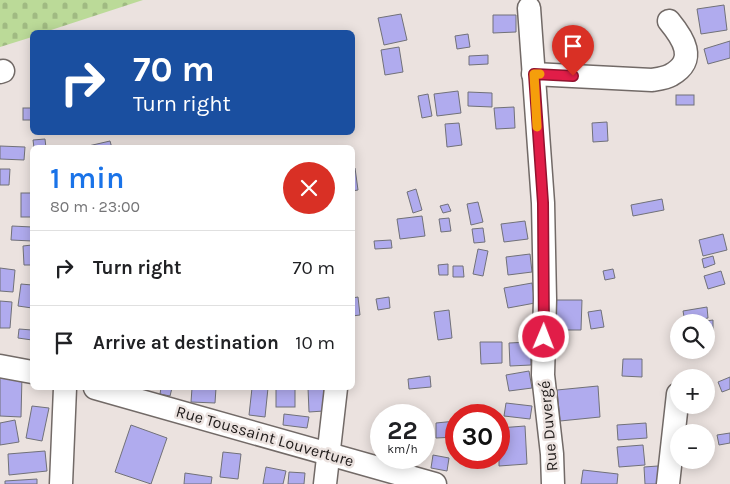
<!DOCTYPE html>
<html lang="en">
<head>
<meta charset="utf-8">
<style>
	body { margin:0; font-family:Karla,sans-serif; background:#f2f2f2; color:#202124; height:100vh; display:flex; flex-direction:column; font-size:19px; white-space:nowrap }
	* { box-sizing:border-box; margin:0 }
	p { font-size:16px; color:#757577 }
	.icon { flex:none; width:28px; height:28px; fill:none; stroke:currentColor; stroke-width:2; stroke-linecap:round; stroke-linejoin:round }
	.map { position:relative; flex:1; overflow:hidden }
	.panel { position:absolute; left:30px; top:145px; width:325px; height:245px; display:flex; flex-direction:column; background:#fff; border-radius:8px; box-shadow:0 2px 12px #0003 }
	.panel>* { flex:none }
	.top-card { position:absolute; left:30px; top:30px; width:325px; height:105px; border-radius:8px; box-shadow:0 2px 12px #0003; background:#1a4fa0; color:#fff; overflow:hidden }
	.tools { position:absolute; left:670px; top:314px; display:grid; gap:10px }
	.tools a { display:grid; place-items:center; width:45px; height:45px; border-radius:50%; background:#fff; box-shadow:0 2px 12px #0003; font-size:25px }
	.speed { position:absolute; left:370px; top:404px; display:flex; gap:10px; font-size:25px; font-weight:700; text-align:center }
	.speed>* { display:grid; place-content:center; width:65px; height:65px; border-radius:50%; background:#fff; box-shadow:0 2px 12px #0003; line-height:1 }
	.speed small { font-size:12px; font-weight:400 }
	.speed .limit { border:8px solid #d22; background:#fff; color:#111 }
	.pin { position:absolute; display:grid; place-items:center; width:42px; height:42px; color:#fff; margin:-51px -21px; border-radius:50% 50% 50% 0; rotate:-45deg; box-shadow:0 0 5px #0007 }
	.pin .icon { rotate:45deg }
	.me { position:absolute; width:55px; margin:-28px; rotate:1deg; stroke-linejoin:round; filter:drop-shadow(0 0 4px #0008) }
	.turn { display:flex; align-items:center; gap:18px; height:105px; padding:0 20px; font-size:22px }
	.turn .icon { width:65px; height:65px; stroke-width:2.5 }
	.turn b { display:block; font-size:35px; line-height:42px }
	.round { display:grid; place-items:center; flex:none; width:52px; height:52px; border-radius:26px; background:#f2f2f2 }
	.summary { display:flex; align-items:center; justify-content:space-between; height:85px; padding:0 20px }
	h1 { font-size:30px; font-weight:600; line-height:38px; color:#1a73e8 }
	ul { padding:0; list-style:none }
	li { display:flex; align-items:center; gap:15px; height:75px; padding:0 20px; border-top:1px solid #e0e0e0 }
	li div { flex:1 }
	li b { display:block; font-size:19px }
	li em { font-style:normal }
	.map>svg:first-child { display:block }
	.cemetery { fill:url(#cemetery-stones) }
	.building { fill:#b0abee; stroke:#717178 }
	.lines { fill:none; stroke-linecap:round; stroke-linejoin:round }
	.street-casing { stroke:#726a67; stroke-width:25 }
	.street { stroke:#fff; stroke-width:22 }
	.route-casing { stroke:#92132f; stroke-width:12 }
	.route { stroke:#e11d48; stroke-width:9 }
	.slow { stroke:#f59e0b; stroke-width:9 }
	.labels { text-anchor:middle; dominant-baseline:central; stroke-width:5; stroke-linejoin:round; paint-order:stroke }
	.street-label { font-size:16px; fill:#201c1b; stroke:#ebe2df }
</style>
</head>
<body>
<div class="map">
<svg width="730" height="484" viewBox="0 0 730 484">
	<defs>
		<pattern id="cemetery-stones" width="16" height="16" patternUnits="userSpaceOnUse" patternTransform="scale(1.25)"><rect width="16" height="16" fill="#bbda98"/><path d="M2 7V4a2 2 0 0 1 4 0v3zM10 15v-3a2 2 0 0 1 4 0v3z" fill="#a0ba82"/></pattern>
	</defs>
	<rect width="100%" height="100%" fill="#ebe2df"/>
	<path class="cemetery" d="M0,0h143l-98,32h-13v5l-32,10z"/>
	<g class="building">
		<path d="M724,5l3,25 -26,4 -4,-25z"/>
		<path d="M401,14l6,26 -23,5 -6,-27z"/>
		<path d="M493,15h23v17l-23,1z"/>
		<path d="M468,34l2,13 -13,2 -2,-13z"/>
		<path d="M730,41v17l-22,6 -4,-15z"/>
		<path d="M399,47l4,25 -18,3 -4,-25z"/>
		<path d="M488,55v9l-19,1v-9z"/>
		<path d="M458,91l3,22 -24,3 -3,-22z"/>
		<path d="M468,92l24,1v14l-24,-1z"/>
		<path d="M428,94l4,22 -10,2 -4,-22z"/>
		<rect x="676" y="95" width="18" height="10"/>
		<path d="M514,107l1,21 -19,1 -2,-21z"/>
		<rect x="23" y="108" width="9" height="12"/>
		<path d="M607,122l1,19 -15,1 -1,-19z"/>
		<path d="M459,123l3,22 -15,2 -2,-23z"/>
		<path d="M45,139l1,9h-12l-1,-8z"/>
		<path d="M110,141l2,7h-28v-1z"/>
		<path d="M0,146l25,1 -1,13 -24,-1z"/>
		<path d="M352,168h3l3,22 -6,1z"/>
		<path d="M0,169h10l-1,16h-9z"/>
		<path d="M416,189l6,21 -9,3 -6,-21z"/>
		<rect x="21" y="193" width="11" height="24"/>
		<path d="M662,199l2,11 -31,6 -2,-11z"/>
		<path d="M478,202l5,20 -12,3 -4,-21z"/>
		<path d="M448,204l3,7 -8,2 -3,-7z"/>
		<path d="M422,216l3,20 -25,3 -3,-20z"/>
		<path d="M449,218l2,13 -10,1 -2,-13z"/>
		<path d="M525,221l3,18 -24,3 -3,-18z"/>
		<path d="M12,226l20,1v14l-21,-1z"/>
		<path d="M483,228l2,14 -11,1 -2,-14z"/>
		<path d="M723,234l4,16 -24,6 -4,-16z"/>
		<path d="M391,240l1,8 -17,1 -1,-8z"/>
		<path d="M32,245v20h-8l-1,-19z"/>
		<path d="M478,249l10,2 -5,25 -10,-2z"/>
		<path d="M530,254l2,18 -24,3 -2,-18z"/>
		<path d="M713,256l2,8 -11,4 -2,-9z"/>
		<path d="M448,264v11h-9l-1,-10z"/>
		<path d="M453,266h10l1,11h-11z"/>
		<path d="M0,268l15,2 -2,22 -13,-1z"/>
		<path d="M613,269l2,9 -10,2 -2,-9z"/>
		<path d="M721,271l4,13 -17,5 -4,-13z"/>
		<path d="M532,283l3,20 -27,5 -4,-20z"/>
		<path d="M21,284l11,1v23l-14,-2z"/>
		<path d="M358,297l2,18 -8,1v-18z"/>
		<path d="M389,297l1,11 -12,2 -2,-11z"/>
		<path d="M555,300h27l-1,30h-27z"/>
		<path d="M0,301l12,1 -2,26h-10z"/>
		<path d="M707,307l1,11 -23,4 -2,-11z"/>
		<path d="M449,310l3,28 -14,2 -4,-28z"/>
		<path d="M601,310l3,17 -13,2 -3,-17z"/>
		<path d="M713,320v11l-6,1 -1,-11z"/>
		<path d="M19,329l13,1v10l-14,-2z"/>
		<path d="M480,342h22v21l-21,1z"/>
		<path d="M530,342l1,23 -21,1 -1,-23z"/>
		<path d="M623,359h19v18l-20,-1z"/>
		<path d="M529,371l3,17 -23,3 -3,-16z"/>
		<path d="M0,376h22l-1,41 -21,-1z"/>
		<path d="M430,376l1,11 -22,2 -1,-10z"/>
		<path d="M730,377v12l-8,3 -4,-10z"/>
		<path d="M598,386l2,31 -40,4 -3,-31z"/>
		<path d="M161,388h11l-2,8 -10,-2z"/>
		<path d="M192,388h24l-1,15 -24,-1z"/>
		<path d="M252,388h16l-3,29 -16,-2z"/>
		<rect x="276" y="388" width="19" height="19"/>
		<path d="M308,388h16v23l-15,1z"/>
		<path d="M506,403l26,3 -2,13 -26,-3z"/>
		<path d="M32,406l17,2 -7,33 -16,-3z"/>
		<path d="M284,414l25,3 -2,11 -24,-3z"/>
		<path d="M15,420l4,22 -19,3v-22z"/>
		<path d="M456,421v16l-20,1v-15z"/>
		<path d="M646,423l1,15 -29,2 -1,-15z"/>
		<path d="M131,425l36,13 -16,46 -36,-12z"/>
		<path d="M525,426l2,38 -28,2v-38z"/>
		<path d="M730,433v10l-11,2 -2,-10z"/>
		<path d="M643,445l2,20 -26,2 -2,-20z"/>
		<path d="M45,451l2,20 -38,4 -1,-21z"/>
		<path d="M223,452l18,2 -3,25 -18,-2z"/>
		<path d="M433,455l16,3 -2,13 -16,-3z"/>
		<path d="M658,466l1,18h-14l-1,-17z"/>
		<path d="M266,467l20,4 -3,13h-20z"/>
		<path d="M583,470l35,4 -1,10h-36z"/>
		<path d="M289,472l16,1 -1,11h-16z"/>
		<path d="M185,473l27,4 -1,7h-27z"/>
		<path d="M37,479v5h-32v-3z"/>
	</g>
	<g class="lines">
		<defs>
			<g id="street">
				<path d="M529,8l14,195 2,96 -2,76 9,79 1,30"/>
				<path d="M0,72l3,-1"/>
				<path d="M533,74l119,6c6,-1 14,-2 19,-5 27,-15 12,-37 -2,-54"/>
				<path d="M0,366l32,6"/>
				<path d="M95,388l340,96"/>
				<path d="M61,484l4,-96"/>
				<path d="M325,484l11,-96"/>
				<path d="M668,484l10,-90"/>
			</g>
		</defs>
		<use href="#street" class="street-casing"/>
		<use href="#street" class="street"/>
	</g>
	<g class="lines">
		<defs>
			<path id="route" d="M544,337l-1,-134 -9,-129 39,2"/>
		</defs>
		<use href="#route" class="route-casing"/>
		<use href="#route" class="route"/>
		<path class="slow" d="M537,127l-3,-53h6"/>
	</g>
	<g class="labels">
		<g class="street-label">
			<text transform="translate(548 426) rotate(-95)">Rue Duvergé</text>
			<text transform="translate(265 436) rotate(16)">Rue Toussaint Louverture</text>
		</g>
	</g>
</svg>
<div class="tools">
<a><svg class="icon" aria-label="search" viewBox="0 0 24 24"><circle cx="10" cy="10" r="6"/><path d="M15 15l6 6"/></svg></a>
<a>+</a>
<a>−</a>
</div>
<div class="speed"><div>22<small>km/h</small></div><div class="limit">30</div></div>
<div class="pin" style="left:573px;top:76px;background:#d93025"><svg class="icon" aria-label="arrive" viewBox="0 0 24 24"><path d="M6 21V4h12l-3 4 3 4H6"/></svg></div>
<svg class="me" style="left:544px;top:337px" viewBox="-20 -20 40 40"><circle r="17" fill="#e11d48" stroke="#fff" stroke-width="3"/><path d="M0-11L8 9 0 5-8 9z" fill="#fff"/></svg>
<div class="top-card">
<div class="turn"><svg class="icon" aria-label="right" viewBox="0 0 24 24"><path d="M7 20v-9h11M14 6l5 5-5 5"/></svg><div><b>70 m</b>Turn right</div></div>
</div>
<section class="panel">
<div class="summary"><div><h1>1 min</h1><p>80 m · 23:00</p></div><a class="round" style="background:#d93025;color:#fff"><svg class="icon" aria-label="close" viewBox="0 0 24 24"><path d="M6 6l12 12M18 6L6 18"/></svg></a></div>
<ul>
<li><svg class="icon" aria-label="right" viewBox="0 0 24 24"><path d="M7 20v-9h11M14 6l5 5-5 5"/></svg><div><b>Turn right</b></div><em>70 m</em></li>
<li><svg class="icon" aria-label="arrive" viewBox="0 0 24 24"><path d="M6 21V4h12l-3 4 3 4H6"/></svg><div><b>Arrive at destination</b></div><em>10 m</em></li>
</ul>
</section>
</div>
</body>
</html>
